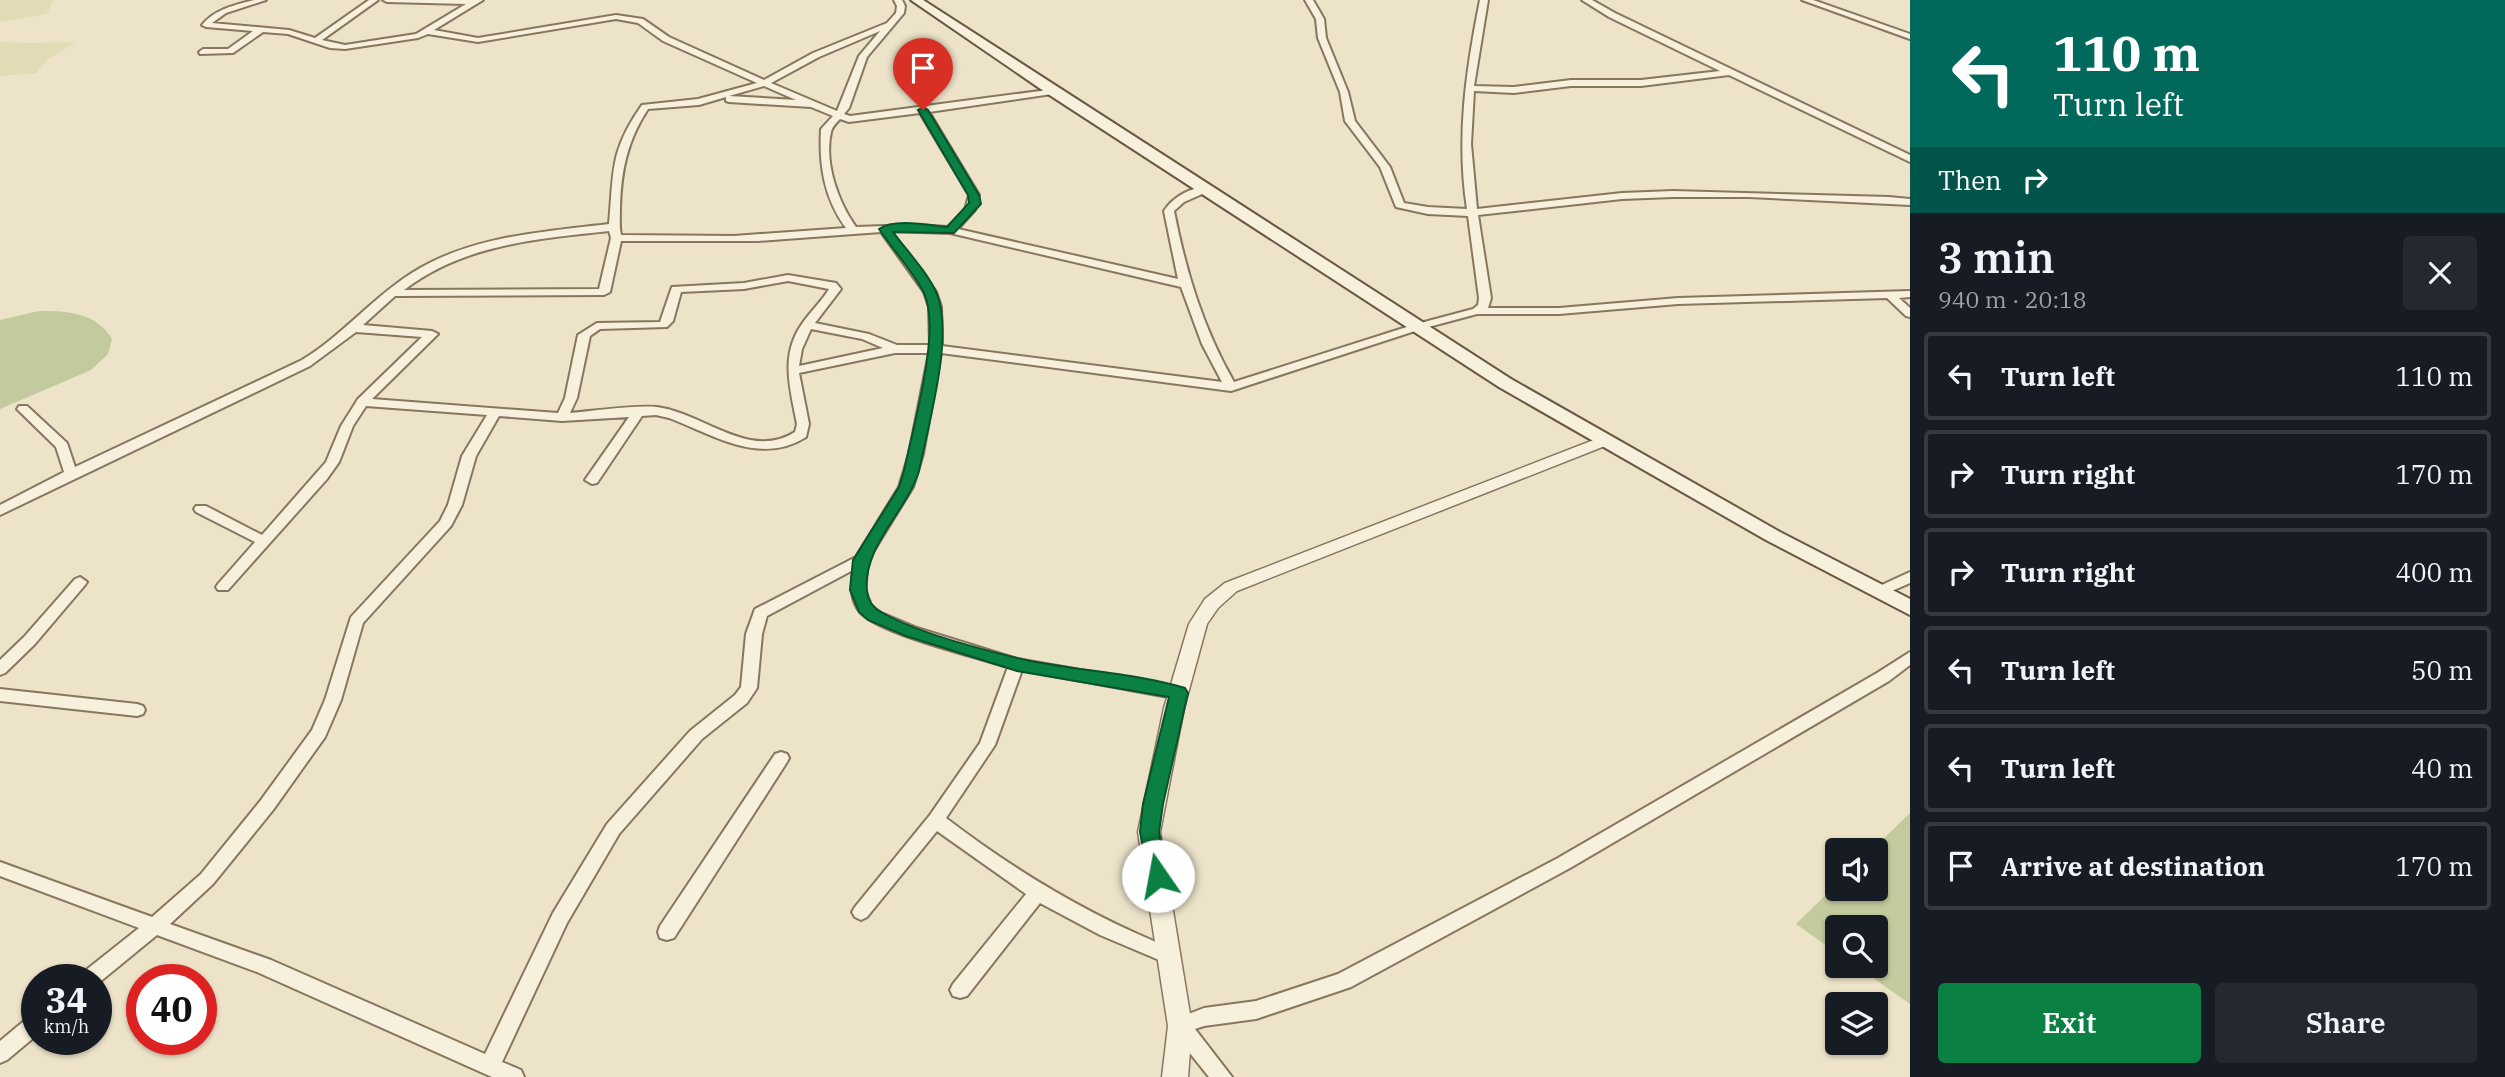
<!DOCTYPE html>
<html lang="en">
<head>
<meta charset="utf-8">
<style>
	body { margin:0; font-family:"IBM Plex Serif",serif; background:#242831; color:#f1f3f6; height:100vh; display:flex; flex-direction:column; font-size:26px; white-space:nowrap }
	* { box-sizing:border-box; margin:0 }
	p { font-size:23px; color:#9ea1a6 }
	.icon { flex:none; width:38px; height:38px; fill:none; stroke:currentColor; stroke-width:2; stroke-linecap:round; stroke-linejoin:round }
	.map { position:relative; flex:1; overflow:hidden }
	.side { display:flex; flex-direction:column; background:#171b24; width:595px }
	.side>* { flex:none }
	.banner { background:#00695c; color:#fff; overflow:hidden }
	.fabs { position:absolute; left:1825px; top:838px; display:grid; gap:14px }
	.fabs a { display:grid; place-items:center; width:63px; height:63px; border-radius:7px; background:#171b24; box-shadow:0 2px 5px #0004; font-size:35px }
	.speed { position:absolute; left:21px; top:964px; display:flex; gap:14px; font-size:35px; font-weight:700; text-align:center }
	.speed>* { display:grid; place-content:center; width:91px; height:91px; border-radius:50%; background:#171b24; box-shadow:0 2px 5px #0004; line-height:1 }
	.speed small { font-size:18px; font-weight:400 }
	.speed .limit { border:10px solid #d22; background:#fff; color:#111 }
	.pin { position:absolute; display:grid; place-items:center; width:60px; height:60px; color:#fff; margin:-72px -30px; border-radius:50% 50% 50% 0; rotate:-45deg; box-shadow:0 0 7px #0007 }
	.pin .icon { rotate:45deg }
	.me { position:absolute; width:77px; margin:-38px; rotate:348deg; stroke-linejoin:round; filter:drop-shadow(0 0 5px #0008) }
	.turn { display:flex; align-items:center; gap:24px; height:147px; padding:0 28px; font-size:32px }
	.turn .icon { width:91px; height:91px; stroke-width:2.5 }
	.turn b { display:block; font-size:49px; line-height:60px }
	.then { display:flex; align-items:center; height:66px; padding:0 28px; background:#0003; gap:14px; font-size:26px }
	.round { display:grid; place-items:center; flex:none; width:74px; height:74px; border-radius:7px; background:#242831 }
	.summary { display:flex; align-items:center; justify-content:space-between; height:119px; padding:0 28px }
	h1 { font-size:42px; font-weight:600; line-height:52px }
	.primary-button { display:flex; gap:14px; margin-top:auto; padding:14px 28px }
	.primary-button a { flex:1; height:80px; border-radius:7px; background:#0b8043; color:#fff; font-size:28px; font-weight:600; line-height:80px; text-align:center }
	.primary-button a+a { background:#242831; color:#f1f3f6 }
	ul { padding:0; list-style:none }
	li { display:flex; align-items:center; gap:21px; height:88px; margin:0 14px 10px; padding:0 14px; border:4px solid #363941; border-radius:7px }
	li div { flex:1 }
	li b { display:block; font-size:26px }
	li em { font-style:normal }
	main { display:flex; flex:1; min-height:0 }
	.map>svg:first-child { display:block }
	.farmland { fill:#e2dcb6 }
	.green { fill:#c3ca9d }
	.lines { fill:none; stroke-linecap:round; stroke-linejoin:round }
	.minor-casing { stroke:#88765e; stroke-width:4 }
	.tertiary-casing { stroke:#88765e; stroke-width:3 }
	.secondary-casing { stroke:#6a5741; stroke-width:4 }
	.minor { fill:#f7f0dc; fill-rule:evenodd }
	.tertiary { fill:#f7f0dc; fill-rule:evenodd }
	.secondary { fill:#f7f0dc; fill-rule:evenodd }
	.route { fill:#0b8043; stroke:#07532c; stroke-width:2 }
</style>
</head>
<body>
<main>
<div class="map">
<svg width="1910" height="1077" viewBox="0 0 1910 1077">
	<rect width="100%" height="100%" fill="#ece3c9"/>
	<g class="farmland">
		<path d="M0,0h53l-6,14 -47,8z"/>
		<path d="M0,42l28,1 47,-1 -28,18 -11,13 -36,3z"/>
	</g>
	<g class="green">
		<path d="M39,311c28,0 57,1 73,28l-4,15 -17,16 -91,39v-89z"/>
		<path d="M1910,813v191l-54,-38h20v-38h-38l-1,25 -41,-29 41,-40 1,5h38v-39h-4z"/>
	</g>
	<g class="lines">
		<defs>
			<g id="minor">
				<path d="M254,0h12l-40,13 -14,10 77,7 26,8 54,-38h9l-56,40 23,5 71,-11 50,-30 -79,-2 -4,-2h100l-49,30 44,8 138,-23 27,4 26,18 95,43 49,-27 74,-30 9,-10 1,-7 -3,-6h8l3,6 -1,7 -37,44 -18,51 -5,6 6,2 205,-27 1,2 -4,3 -123,18 50,83 -4,15 -17,19 220,50 -14,-68c9,-14 28,-25 45,-24v4l-25,11 -10,9c12,61 29,117 60,171l179,-57 60,-16 5,-4 1,-7 -11,-82 -40,-2 -32,-7 -16,-40 -35,-46 -5,-29 -22,-54 -2,-19 -11,-19h8l11,19 2,19 22,54 7,29 35,46 14,36 24,4 39,2c-11,-71 -1,-139 13,-209h8l-14,86 40,1 57,-7h70l79,-9 -111,-54 -27,-17h10l23,13 295,142v7l-181,-87 -88,11h-70l-57,7 -40,-2 -3,53 6,65 145,-16 51,-2 216,6 21,2v6l-161,-8h-76l-51,2 -144,16 13,83 -3,10h71l119,-10 232,-7v6l-11,1 11,10v9l-4,-1 -19,-18 -209,6 -119,10h-82l-56,15 -190,62 -290,-38 -18,101 -10,33 -45,73 -3,30 6,15 8,7 38,16 100,31 162,28 6,2 2,4 -2,4 -6,2 -157,-29 -27,75 -49,73c72,55 147,100 232,133l2,6 -2,6 -7,2 -71,-30 -60,-32 -73,93 -7,2 -7,-2 -3,-6 3,-6 73,-90 -89,-63 -70,86 -6,3 -6,-3 -3,-5 3,-5 75,-92 50,-72 28,-76c-30,-9 -131,-34 -148,-55 -10,-12 -9,-27 -7,-42l-86,46 -5,18 -5,54 -10,15 -45,36 -83,95 -52,89 -65,139 19,8 3,7h-32l-235,-105 -100,-37 -61,50v-5h-18l3,-6 58,-46 -139,-52v-14l152,55 49,-43 60,-74 51,-70 13,-30 26,-83 89,-96 8,-16 14,-49 25,-41 -121,-9 -13,20 -14,36 -12,17 -99,111h-10l-2,-3 2,-3 37,-42 -59,-30 -2,-3 2,-3h10l56,29 64,-73 15,-36 17,-27 64,-62 -66,-5 -46,34 -310,149v-10l64,-33 -8,-25 -39,-38 2,-3h8l40,37 8,24 227,-107c40,-24 70,-62 110,-87 58,-37 130,-41 197,-49 5,-52 0,-72 33,-119l56,-6 59,-16 -94,-42 -25,-18 -22,-4 -138,23 -50,-8 -10,4 -73,11 -15,-1 -42,-14 -25,-2 -30,21 -33,1 -1,-2 4,-3h25l25,-18 -47,-4 -4,-2c13,-16 33,-20 52,-25zM880,31l-21,25 -22,55 -66,-28 48,-26zM764,86l32,14 -67,-4zM726,97v4l3,1 82,5 22,9 -12,13c-2,36 3,69 25,99l-112,8 -113,-1c-2,-9 -1,-18 -1,-27 1,-37 7,-67 28,-99l51,-4zM920,113l49,82 -4,15 -17,17 -34,-2 -58,2c-18,-25 -32,-64 -25,-95 1,-5 5,-9 9,-13l9,3zM609,231l2,7 -12,51 -195,1c60,-46 133,-51 205,-59zM891,231l59,2 231,54 21,57 20,38 -280,-36 -1,-39 -5,-15zM881,232l43,60 5,15 1,38h-33l-28,-11 -54,-11 26,-34 -5,-6 -48,-8 -44,8 -72,4 -12,35 -63,1 -19,12 -13,63 -7,15 -186,-14 66,-65 -6,-3 -69,-6 32,-29 209,-1 6,-3 11,-51h137zM788,281l41,8c-7,12 -19,23 -27,35 -22,31 -12,64 -5,100l-2,8c-45,29 -92,-19 -138,-25 -23,-2 -62,4 -87,6l7,-15 13,-62 10,-7 67,-2 6,-6 8,-29 63,-3zM811,329l51,10 21,9 -84,18 3,-17zM895,353h34l-20,101 -10,33 -43,70 -101,52 -9,25 -5,53 -6,8 -45,36 -83,93 -54,89 -68,141 -214,-94 -101,-36 43,-40 60,-74 52,-73 16,-37 22,-77 88,-97 11,-21 14,-49 23,-40 63,5 67,-4 -44,63 7,4 5,-1 45,-67 14,-1 13,3c45,17 91,48 137,19l3,-13 -10,-51z"/>
				<path d="M1802,0h11l97,34v5z"/>
				<path d="M1910,572v11l-32,14 -7,-5 2,-3z"/>
				<path d="M80,577l7,5 -2,3 -51,60 -29,28 -5,2v-15l24,-23 51,-58z"/>
				<path d="M1910,652v13l-21,16 -319,187 -219,119 -95,32 -52,7 -9,3 37,48h-23l-36,-45 -3,-6 3,-6 31,-12 52,-7 82,-27 220,-116 319,-185z"/>
				<path d="M0,689l137,15 6,2 2,4 -2,4 -6,2 -137,-15z"/>
				<path d="M781,752l6,2 2,4 -2,4 -113,176 -7,2 -7,-2 -2,-6 2,-6 115,-172z"/>
				<path d="M37,1013v22l-30,25 -7,3v-22l30,-25z"/>
			</g>
			<path id="tertiary" d="M1604,436l6,2 2,3 -2,3 -373,147 -19,17 -11,16 -23,84 -24,124 32,194 -4,51h-26l6,-51 -30,-194 26,-124 25,-84 16,-25 20,-16z"/>
			<path id="secondary" d="M911,0h12l588,379 269,153 130,67v16l-144,-75 -267,-153 -451,-293z"/>
		</defs>
		<use href="#minor" class="minor-casing"/>
		<use href="#tertiary" class="tertiary-casing"/>
		<use href="#secondary" class="secondary-casing"/>
		<use href="#minor" class="minor"/>
		<use href="#tertiary" class="tertiary"/>
		<use href="#secondary" class="secondary"/>
	</g>
	<path class="route" d="M923,107l5,3 51,85 2,9 -27,29 -61,-1c14,19 35,41 44,62 17,42 -9,132 -18,177 -12,40 -57,76 -52,120 1,9 6,17 14,21 32,19 99,37 136,46 55,13 114,14 168,30l3,5 -25,111 -4,28 9,44 -3,6 -7,3 -7,-3 -3,-6 -8,-44 3,-28 26,-107 -152,-26 -111,-35 -38,-16 -9,-8 -9,-22 3,-30 46,-73 5,-16c8,-41 39,-144 19,-180 -12,-22 -30,-41 -44,-62 15,-11 49,-4 68,-2l22,-24 -1,-8 -50,-85z"/>
</svg>
<div class="fabs">
<a><svg class="icon" aria-label="sound" viewBox="0 0 24 24"><path d="M4 9h4l5-4v14l-5-4H4zM17 9q2 3 0 6"/></svg></a>
<a><svg class="icon" aria-label="search" viewBox="0 0 24 24"><circle cx="10" cy="10" r="6"/><path d="M15 15l6 6"/></svg></a>
<a><svg class="icon" aria-label="layers" viewBox="0 0 24 24"><path d="M12 4l9 5-9 5-9-5zM3 14l9 5 9-5"/></svg></a>
</div>
<div class="speed"><div>34<small>km/h</small></div><div class="limit">40</div></div>
<div class="pin" style="left:923px;top:110px;background:#d93025"><svg class="icon" aria-label="arrive" viewBox="0 0 24 24"><path d="M6 21V4h12l-3 4 3 4H6"/></svg></div>
<svg class="me" style="left:1158px;top:876px" viewBox="-20 -20 40 40"><circle r="19" fill="#fff"/><path d="M0-13L10 11 0 6-10 11z" fill="#0b8043"/></svg>
</div>
<section class="side">
<div class="banner">
<div class="turn"><svg class="icon" aria-label="left" viewBox="0 0 24 24"><path d="M17 20v-9H6M10 6l-5 5 5 5"/></svg><div><b>110 m</b>Turn left</div></div>
<div class="then">Then<svg class="icon" aria-label="right" viewBox="0 0 24 24"><path d="M7 20v-9h11M14 6l5 5-5 5"/></svg></div>
</div>
<div class="summary"><div><h1>3 min</h1><p>940 m · 20:18</p></div><a class="round"><svg class="icon" aria-label="close" viewBox="0 0 24 24"><path d="M6 6l12 12M18 6L6 18"/></svg></a></div>
<ul>
<li><svg class="icon" aria-label="left" viewBox="0 0 24 24"><path d="M17 20v-9H6M10 6l-5 5 5 5"/></svg><div><b>Turn left</b></div><em>110 m</em></li>
<li><svg class="icon" aria-label="right" viewBox="0 0 24 24"><path d="M7 20v-9h11M14 6l5 5-5 5"/></svg><div><b>Turn right</b></div><em>170 m</em></li>
<li><svg class="icon" aria-label="right" viewBox="0 0 24 24"><path d="M7 20v-9h11M14 6l5 5-5 5"/></svg><div><b>Turn right</b></div><em>400 m</em></li>
<li><svg class="icon" aria-label="left" viewBox="0 0 24 24"><path d="M17 20v-9H6M10 6l-5 5 5 5"/></svg><div><b>Turn left</b></div><em>50 m</em></li>
<li><svg class="icon" aria-label="left" viewBox="0 0 24 24"><path d="M17 20v-9H6M10 6l-5 5 5 5"/></svg><div><b>Turn left</b></div><em>40 m</em></li>
<li><svg class="icon" aria-label="arrive" viewBox="0 0 24 24"><path d="M6 21V4h12l-3 4 3 4H6"/></svg><div><b>Arrive at destination</b></div><em>170 m</em></li>
</ul>
<div class="primary-button"><a>Exit</a><a>Share</a></div>
</section>
</main>
</body>
</html>
